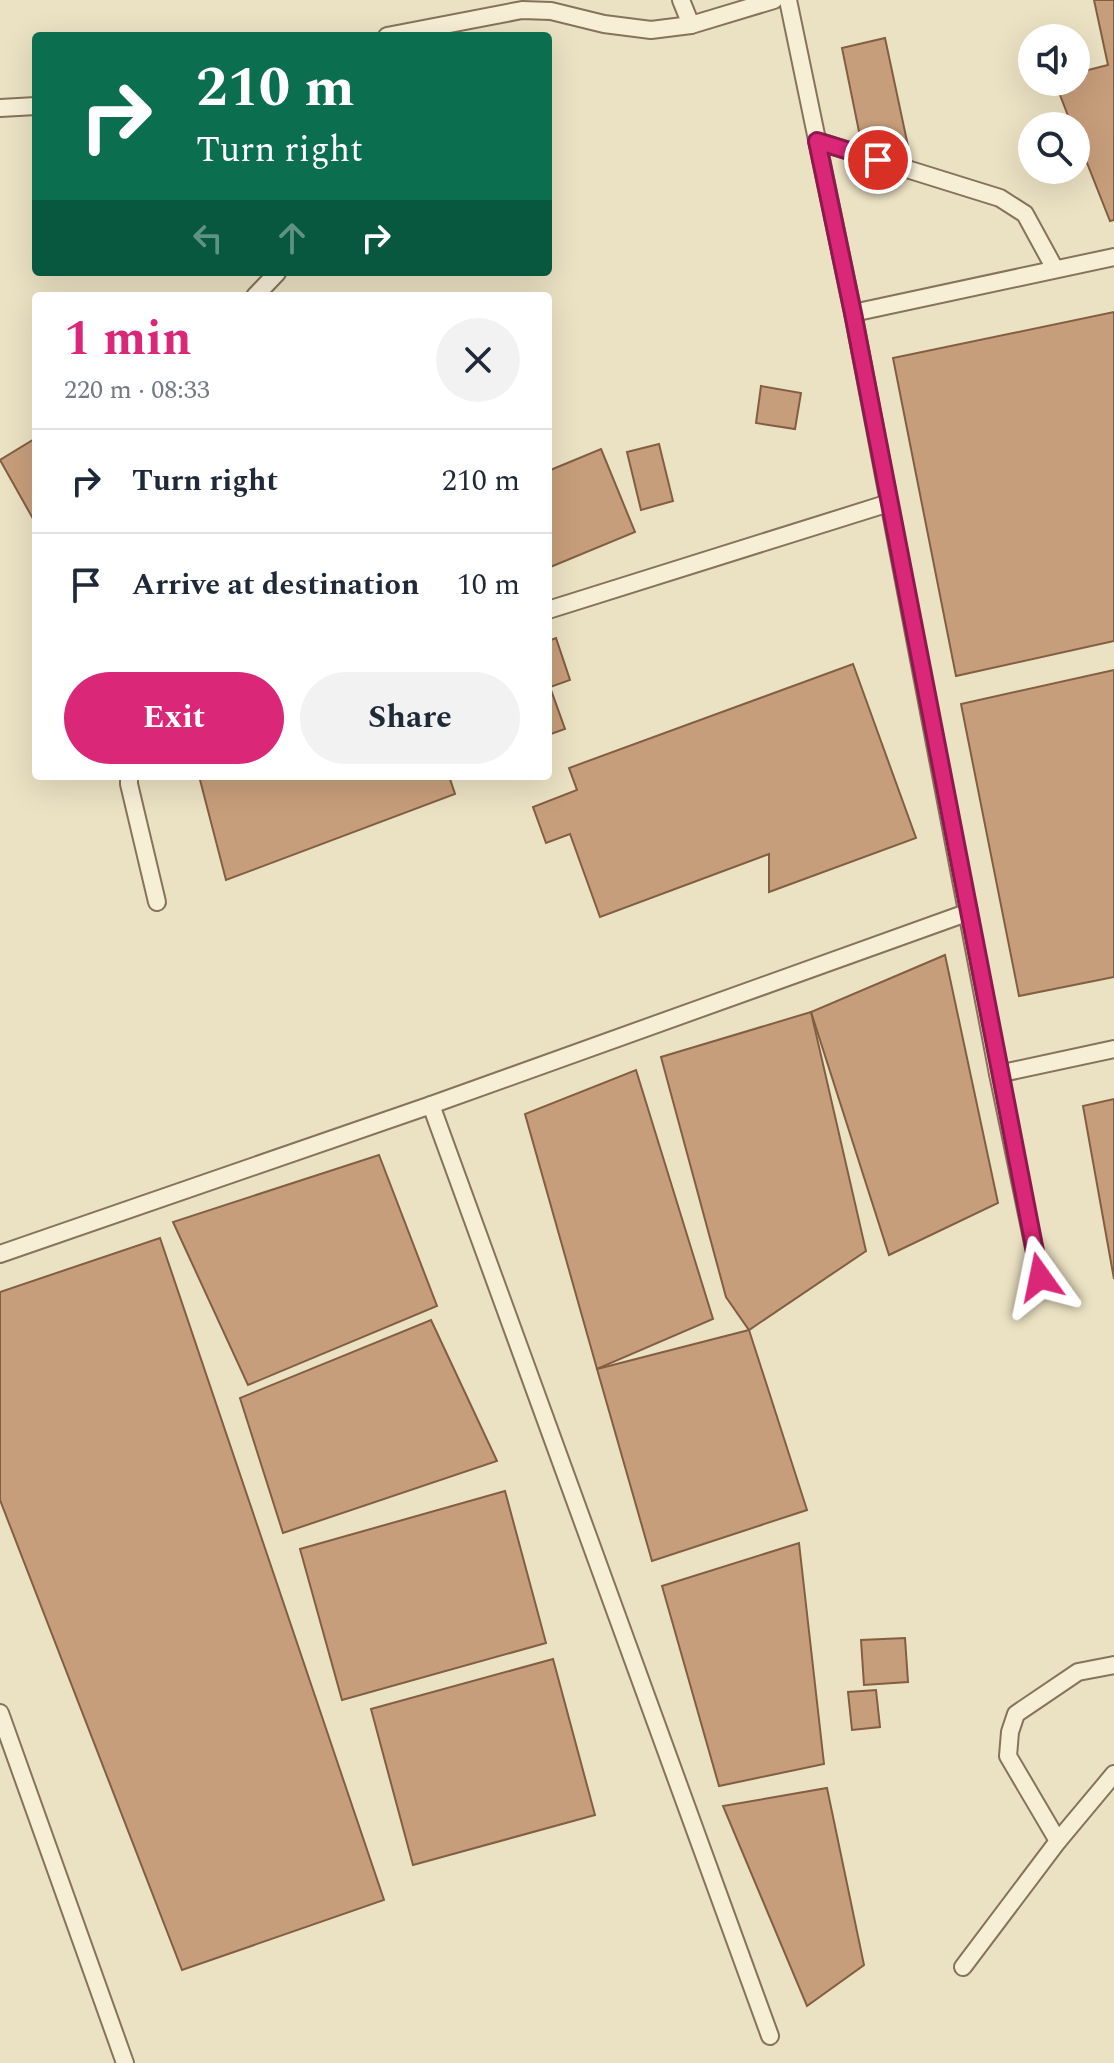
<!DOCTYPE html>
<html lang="en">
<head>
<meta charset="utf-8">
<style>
	body { margin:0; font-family:Spectral,serif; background:#f2f2f3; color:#1f2937; height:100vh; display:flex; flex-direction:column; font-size:30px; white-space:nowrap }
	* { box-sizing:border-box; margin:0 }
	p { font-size:26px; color:#747a83 }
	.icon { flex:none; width:44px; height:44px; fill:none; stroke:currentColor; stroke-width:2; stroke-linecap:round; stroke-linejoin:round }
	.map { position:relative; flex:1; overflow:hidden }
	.side { position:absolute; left:32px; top:292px; width:520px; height:488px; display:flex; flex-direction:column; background:#fff; border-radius:8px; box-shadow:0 8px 32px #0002 }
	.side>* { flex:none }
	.hud { position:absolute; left:32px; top:32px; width:520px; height:244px; border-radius:8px; box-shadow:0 8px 32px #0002; background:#0b6e4f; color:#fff; overflow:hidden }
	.buttons { position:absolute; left:1018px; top:24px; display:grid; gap:16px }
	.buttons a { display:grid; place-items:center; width:72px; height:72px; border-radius:50%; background:#fff; box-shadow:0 8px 32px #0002; font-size:40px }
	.pin { position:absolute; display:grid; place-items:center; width:68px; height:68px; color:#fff; margin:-34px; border:4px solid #fff; border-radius:50%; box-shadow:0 2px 8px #0007 }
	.me { position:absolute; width:88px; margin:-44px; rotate:348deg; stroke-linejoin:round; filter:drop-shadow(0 0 6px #0008) }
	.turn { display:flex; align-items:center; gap:28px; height:168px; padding:0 32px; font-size:36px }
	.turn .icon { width:104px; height:104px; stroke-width:2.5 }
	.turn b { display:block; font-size:56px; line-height:68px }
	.lanes { display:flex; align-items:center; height:76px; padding:0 32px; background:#0003; justify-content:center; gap:40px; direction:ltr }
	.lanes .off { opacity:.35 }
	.round { display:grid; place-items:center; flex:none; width:84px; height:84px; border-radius:42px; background:#f2f2f3 }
	.headline { display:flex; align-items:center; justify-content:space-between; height:136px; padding:0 32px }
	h1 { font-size:48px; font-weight:700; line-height:60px; color:#db2777 }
	.cta { display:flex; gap:16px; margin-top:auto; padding:16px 32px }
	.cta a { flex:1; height:92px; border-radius:48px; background:#db2777; color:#fff; font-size:32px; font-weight:700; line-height:92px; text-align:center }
	.cta a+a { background:#f2f2f3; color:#1f2937 }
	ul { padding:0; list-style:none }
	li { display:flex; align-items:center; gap:24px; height:104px; padding:0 32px; border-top:2px solid #e0e1e3 }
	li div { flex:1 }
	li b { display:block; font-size:30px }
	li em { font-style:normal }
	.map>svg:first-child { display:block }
	.building { fill:#c79e7b; stroke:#825e42; stroke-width:2 }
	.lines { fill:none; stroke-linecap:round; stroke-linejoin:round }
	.service-casing { stroke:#85735b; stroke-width:20 }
	.service { stroke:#f7eed6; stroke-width:16 }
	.route-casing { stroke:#8e194d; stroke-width:20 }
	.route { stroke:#db2777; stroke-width:14 }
</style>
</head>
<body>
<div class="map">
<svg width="1114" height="2063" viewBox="0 0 1114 2063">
	<rect width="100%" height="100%" fill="#ebe1c3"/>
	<g class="building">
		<path d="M1094,0h20v220l-4,1 -34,-86v-9h-4l-17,-44h21v-9l32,-8z"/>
		<path d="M885,38l23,108 -44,10 -22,-108z"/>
		<path d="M1114,312v329l-158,35 -63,-318z"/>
		<path d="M761,386l40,7 -6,36 -39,-6z"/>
		<path d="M36,438v86l-36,-64z"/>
		<path d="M659,444l14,57 -32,9 -14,-58z"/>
		<path d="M601,449l34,83 -87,36v-97z"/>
		<path d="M556,638l14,42 -20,7 15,42 -17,6v-94z"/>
		<path d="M853,664l63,174 -147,54v-38l-169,63 -30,-83 -24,9 -13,-36 44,-17 -8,-22z"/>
		<path d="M1114,670v307l-95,19 -58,-292z"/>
		<path d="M199,776h250l6,18 -229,86z"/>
		<path d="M945,955l53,248 -109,52 -78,-243z"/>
		<path d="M811,1012l55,239 -117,79 -23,-33 -65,-240z"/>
		<path d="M636,1070l77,249 -116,50 -72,-255z"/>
		<path d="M1114,1099v180l-31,-173z"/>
		<path d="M379,1155l58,151 -189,79 -75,-163z"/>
		<path d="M160,1238l224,662 -202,70 -182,-470v-208z"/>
		<path d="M431,1320l66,141 -214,72 -43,-135z"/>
		<path d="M749,1330l58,180 -155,51 -55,-192z"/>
		<path d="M505,1491l41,152 -204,57 -42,-151z"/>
		<path d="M799,1543l25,221 -105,22 -57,-200z"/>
		<path d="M905,1638l3,44 -44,3 -3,-45z"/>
		<path d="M553,1659l42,156 -182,50 -42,-156z"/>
		<path d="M876,1690l4,37 -28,3 -4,-38z"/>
		<path d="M827,1788l37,177 -57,41 -84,-200z"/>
	</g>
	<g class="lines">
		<defs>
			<g id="service">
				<path d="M681,0l10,25"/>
				<path d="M788,0l65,313 145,761"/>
				<path d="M387,36l135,-26 29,1 53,13 47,6 40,-5 83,-25"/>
				<path d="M0,108l36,-2"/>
				<path d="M817,141l183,57 25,16 30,55"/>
				<path d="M255,296l22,-23"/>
				<path d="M853,313l261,-56"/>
				<path d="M548,610l341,-107"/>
				<path d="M129,776v8l28,118"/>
				<path d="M431,1105l339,931"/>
				<path d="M0,1254l431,-149 538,-193"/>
				<path d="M1040,1277l-42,-203 116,-25"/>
				<path d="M0,1713l125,350"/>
				<path d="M1058,1841l-50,-85 2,-24 6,-18 62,-42 36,-7"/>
				<path d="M963,1967l95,-126 56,-67"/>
			</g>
		</defs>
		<use href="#service" class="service-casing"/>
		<use href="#service" class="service"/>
	</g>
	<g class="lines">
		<defs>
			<path id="route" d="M878,160l-61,-19 36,172 187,964"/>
		</defs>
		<use href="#route" class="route-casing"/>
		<use href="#route" class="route"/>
	</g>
</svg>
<div class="buttons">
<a><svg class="icon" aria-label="sound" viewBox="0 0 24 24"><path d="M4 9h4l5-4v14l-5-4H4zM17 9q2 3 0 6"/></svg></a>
<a><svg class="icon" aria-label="search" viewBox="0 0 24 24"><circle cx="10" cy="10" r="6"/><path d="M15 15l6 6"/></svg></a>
</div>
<div class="pin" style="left:878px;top:160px;background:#d93025"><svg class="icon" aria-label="arrive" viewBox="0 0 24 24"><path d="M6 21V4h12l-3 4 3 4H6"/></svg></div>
<svg class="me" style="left:1040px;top:1277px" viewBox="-20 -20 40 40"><path d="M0-17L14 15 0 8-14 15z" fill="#db2777" stroke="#fff" stroke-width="4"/></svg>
<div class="hud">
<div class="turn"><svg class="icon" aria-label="right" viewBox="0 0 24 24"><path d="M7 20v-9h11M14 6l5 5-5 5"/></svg><div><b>210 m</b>Turn right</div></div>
<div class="lanes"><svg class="icon off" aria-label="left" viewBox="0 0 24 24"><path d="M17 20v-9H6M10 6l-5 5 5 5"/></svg><svg class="icon off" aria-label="ahead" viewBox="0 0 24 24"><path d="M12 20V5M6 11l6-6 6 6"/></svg><svg class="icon" aria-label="right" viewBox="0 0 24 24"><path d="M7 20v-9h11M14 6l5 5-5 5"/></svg></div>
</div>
<section class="side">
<div class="headline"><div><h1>1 min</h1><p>220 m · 08:33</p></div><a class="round"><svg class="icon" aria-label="close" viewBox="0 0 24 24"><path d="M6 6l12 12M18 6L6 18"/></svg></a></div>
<ul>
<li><svg class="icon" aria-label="right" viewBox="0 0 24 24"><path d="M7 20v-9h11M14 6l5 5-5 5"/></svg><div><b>Turn right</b></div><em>210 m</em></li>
<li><svg class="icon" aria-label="arrive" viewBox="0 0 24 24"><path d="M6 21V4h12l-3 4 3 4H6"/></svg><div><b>Arrive at destination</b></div><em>10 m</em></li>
</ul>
<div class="cta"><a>Exit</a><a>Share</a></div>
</section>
</div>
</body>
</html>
